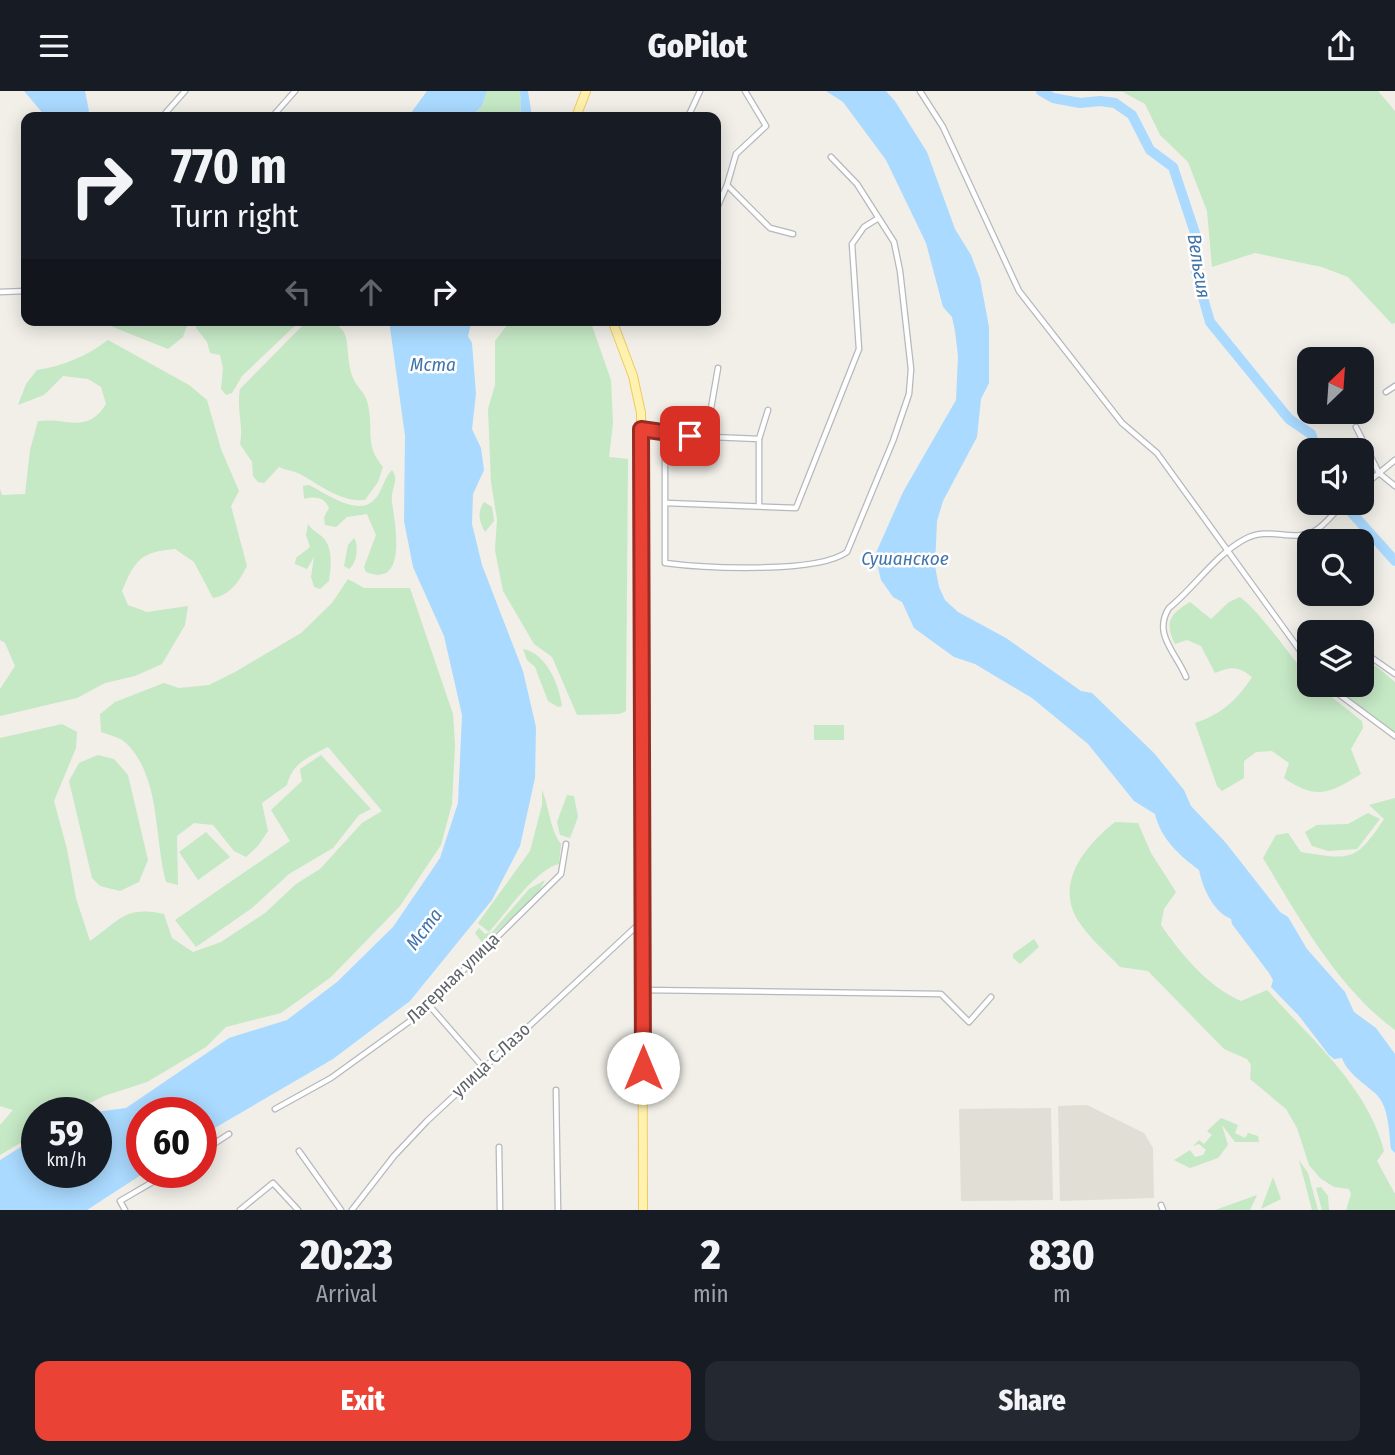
<!DOCTYPE html>
<html lang="en">
<head>
<meta charset="utf-8">
<style>
	body { margin:0; font-family:"Fira Sans Condensed",sans-serif; background:#242831; color:#f1f3f6; height:100vh; display:flex; flex-direction:column; font-size:26px; white-space:nowrap }
	* { box-sizing:border-box; margin:0 }
	p { font-size:23px; color:#9ea1a6 }
	.icon { flex:none; width:38px; height:38px; fill:none; stroke:currentColor; stroke-width:2; stroke-linecap:round; stroke-linejoin:round }
	.map { position:relative; height:1119px; overflow:hidden }
	.panel { display:flex; flex-direction:column; background:#171b24; flex:1 }
	.panel>* { flex:none }
	.hud { position:absolute; left:21px; top:21px; width:700px; height:214px; border-radius:14px; box-shadow:0 4px 18px #0003; background:#171b24; color:#f1f3f6; overflow:hidden }
	.needle { width:46px; rotate:25deg }
	.buttons { position:absolute; left:1297px; top:256px; display:grid; gap:14px }
	.buttons a { display:grid; place-items:center; width:77px; height:77px; border-radius:14px; background:#171b24; box-shadow:0 4px 18px #0003; font-size:35px }
	.speed { position:absolute; left:21px; top:1006px; display:flex; gap:14px; font-size:35px; font-weight:700; text-align:center }
	.speed>* { display:grid; place-content:center; width:91px; height:91px; border-radius:50%; background:#171b24; box-shadow:0 4px 18px #0003; line-height:1 }
	.speed small { font-size:18px; font-weight:400 }
	.speed .limit { border:10px solid #d22; background:#fff; color:#111 }
	.pin { position:absolute; display:grid; place-items:center; width:60px; height:60px; color:#fff; margin:-30px; border-radius:14px; box-shadow:0 4px 10px #0006 }
	.me { position:absolute; width:77px; margin:-38px; rotate:0deg; stroke-linejoin:round; filter:drop-shadow(0 0 5px #0008) }
	.turn { display:flex; align-items:center; gap:24px; height:147px; padding:0 35px; font-size:32px }
	.turn .icon { width:91px; height:91px; stroke-width:2.5 }
	.turn b { display:block; font-size:49px; line-height:60px }
	.lanes { display:flex; align-items:center; height:66px; padding:0 35px; background:#0003; justify-content:center; gap:35px; direction:ltr }
	.lanes .off { opacity:.35 }
	.eta { display:flex; justify-content:space-evenly; align-items:center; height:119px; text-align:center }
	.eta b { font-size:42px; font-weight:800; line-height:49px }
	.primary-button { display:flex; gap:14px; margin-top:auto; padding:14px 35px }
	.primary-button a { flex:1; height:80px; border-radius:14px; background:#ea4335; color:#fff; font-size:28px; font-weight:800; line-height:80px; text-align:center }
	.primary-button a+a { background:#242831; color:#f1f3f6 }
	header { display:flex; justify-content:space-between; align-items:center; height:91px; padding:0 35px; background:#171b24; font-size:32px; font-weight:800 }
	.map>svg:first-child { display:block }
	.education { fill:#e1ded6 }
	.green { fill:#c5e8c5 }
	.water { fill:#aadaff }
	.lines { fill:none; stroke-linecap:round; stroke-linejoin:round }
	.river { stroke:#aadaff; stroke-width:10 }
	.minor-casing { stroke:#b5b8bc; stroke-width:7 }
	.primary-casing { stroke:#f2c960; stroke-width:10 }
	.minor { stroke:#fff; stroke-width:4.5 }
	.primary { stroke:#fff2af; stroke-width:8 }
	.route-casing { stroke:#982c22; stroke-width:18 }
	.route { stroke:#ea4335; stroke-width:12 }
	.labels { text-anchor:middle; dominant-baseline:central; stroke-width:5; stroke-linejoin:round; paint-order:stroke }
	.street-label { font-size:18px; fill:#5f6368; stroke:#fff }
	.water-label { font-size:19px; font-style:italic; fill:#4174aa; stroke:#fff }
</style>
</head>
<body>
<header><svg class="icon" aria-label="menu" viewBox="0 0 24 24"><path d="M4 6h16M4 12h16M4 18h16"/></svg>GoPilot<svg class="icon" aria-label="share" viewBox="0 0 24 24"><path d="M12 15V3M7 8l5-5 5 5M5 13v7h14v-7"/></svg></header>
<div class="map">
<svg width="1395" height="1119" viewBox="0 0 1395 1119">
	<rect width="100%" height="100%" fill="#f1efe8"/>
	<g class="education">
		<path d="M1087,1014l57,28 9,15 1,50 -94,3 -2,-95z"/>
		<path d="M1051,1017l2,92 -92,1 -2,-92z"/>
	</g>
	<g class="green">
		<path d="M487,0h33l1,26h-50l11,-11z"/>
		<path d="M1086,0h292l17,20v212l-3,1 -44,-47 -26,-10 -67,-14 -43,14 -5,-56 -19,-49 -28,-27 -15,-31 -22,-12z"/>
		<path d="M108,229h81l-6,17 -15,12 -55,-22z"/>
		<path d="M197,229h104l-59,56 -10,17 -6,2 -5,-6 2,-21 -3,-13 -10,-2 -3,-11 -11,-14z"/>
		<path d="M308,229c53,0 33,26 45,58 3,8 12,15 14,23 8,28 -4,42 16,66l-5,15 -13,18c-25,2 -45,-15 -65,-26 -6,-3 -15,-4 -21,-7l-15,16 -6,-1 -5,-6 -1,-14 -12,-18c4,-18 -4,-36 0,-55z"/>
		<path d="M511,229h79l21,60 2,43 -4,34 19,2 -2,252 -6,3 -43,1 -25,-58 -18,-13 -31,-53 -8,-41 2,-31 -6,-37 -3,-73 7,-24v-44z"/>
		<path d="M108,249l81,45 18,15 14,49 18,42 -8,15 16,60c-8,15 -16,29 -34,32l-19,-36 -19,-13c-35,3 -40,11 -53,42l6,14 19,7 41,-6 -3,19 -23,39 -27,12 -30,7 -28,15 -77,18v-27l15,-23 -10,-23 -5,-3v-151l2,6 23,-1 5,-44 8,-29c29,-4 49,14 68,-17l-5,-17 -13,-8 -25,-3 -19,19 -26,10 8,-21 11,-14c26,-4 50,-14 71,-30z"/>
		<path d="M392,379c8,10 -2,20 0,32 3,22 16,87 -26,70l-2,-5 12,-32 -9,-21 -20,3 -11,10 -11,-2 -1,-8 5,-9c-5,-11 -14,-12 -25,-9l-1,-13 6,-1c19,9 53,36 69,10 5,-8 7,-18 14,-25z"/>
		<path d="M484,411l8,5 2,14 -9,11c-6,-10 -8,-20 -1,-30z"/>
		<path d="M308,433c5,8 12,9 17,16 8,10 6,29 4,41l-9,8 -6,-2 -3,-10 3,-20 -7,12 -12,-5 1,-6 14,-11 -4,-12z"/>
		<path d="M354,447c5,7 3,25 -5,31l-5,-3 4,-21z"/>
		<path d="M348,488l16,9h46l43,126 2,31 -3,59 -11,41 -41,61 -69,71 -50,36 -55,14 -20,20 -59,35 -43,14 -33,17h-34v20l-37,22v-30l13,-15 -13,-4v-368l62,-14 15,8 -1,16 -22,53 13,48 9,49 14,43c29,-20 35,-36 74,-27l8,24 21,14 28,-10 44,-29 31,-29 24,-15 42,-46 20,-12 -54,-64c-19,10 -36,16 -41,38l-25,18 6,28 -10,15 -12,11 -12,-6 -21,-26 -19,-2 -17,13 1,49 -12,-3c-12,-44 -5,-105 -40,-139 -6,-6 -17,-8 -25,-11l-1,-18 15,-12 49,-19 15,5 30,-3 26,-13 66,-39 31,-30z"/>
		<path d="M1240,506c24,19 47,56 69,80v7h6l47,37 1,7 -12,21 10,25c-32,20 -45,26 -77,4l5,-15 -17,-12 -16,1 -12,9v17l-22,13 -5,-5 -22,-63c27,-9 42,-23 57,-46 -14,-11 -20,-11 -37,-4l-14,-27 -14,-6 -12,4c-11,-22 -5,-30 15,-42l21,17 18,-17z"/>
		<path d="M523,558c23,4 36,35 39,57l-4,1 -10,-6 -13,-34 -8,-7z"/>
		<path d="M1362,569l15,7 18,15v50l-65,-48h32z"/>
		<rect x="814" y="634" width="30" height="15"/>
		<path d="M98,664l16,4 14,16 20,85 -9,22 -19,9 -20,-5 -8,-8 -23,-97 10,-18z"/>
		<path d="M321,664l50,54 -12,6 -26,33 -44,26 -37,34 -56,39 -21,-27 115,-79 -19,-31 31,-29 -2,-12z"/>
		<path d="M542,699c7,16 8,40 19,54l-2,20c-23,5 -54,50 -70,68l-11,-9 52,-72 12,-46z"/>
		<path d="M567,704l7,1 4,21 -8,21 -10,-3 -3,-13z"/>
		<path d="M1395,707v232c-57,-42 -96,-112 -132,-172l13,-23 12,-2 13,19c49,8 55,10 83,-33l-15,-14z"/>
		<path d="M1368,722l12,6 -23,30 -29,2 -16,-5 -7,-14 12,-7 31,-1z"/>
		<path d="M1115,731l23,1 13,30 25,39 -12,17 -3,16c20,29 46,61 80,76l26,-11c43,48 101,97 117,161l-7,10 18,33v16h-49l5,-16 -2,-5 -15,-2 -14,-9 -11,-13 -12,-37 -11,-19 -36,-30 1,-14 -4,-6 -23,-10 -76,-78 -28,-4c-14,-15 -32,-30 -43,-48 -22,-38 10,-75 38,-97z"/>
		<path d="M206,741l24,25 -32,23 -19,-28z"/>
		<path d="M545,789l-7,14 -55,50 -8,-11 4,-5 6,6 7,-2 37,-43z"/>
		<path d="M1034,848l5,8 -19,17 -7,-6v-4z"/>
		<path d="M1221,1027l17,7 -3,8 10,5 3,-5 10,3 1,6h-24l-13,-17 6,20 -10,13 -28,10 -16,-8 16,-10 5,7 8,-2 3,-5 -7,-6 -6,2 6,-6 5,4 8,-9 -5,-4z"/>
		<path d="M1299,1069l9,13 10,37h-6z"/>
		<path d="M1273,1086l8,22 -20,10z"/>
		<path d="M1321,1096l7,9 1,14h-7l-6,-22z"/>
		<path d="M1257,1104l-7,15h-35z"/>
	</g>
	<g class="water">
		<path d="M24,0h61l4,20 -5,6h-38z"/>
		<path d="M427,0h60l-5,15 -11,11h-63z"/>
		<path d="M520,0h8l4,26h-11z"/>
		<path d="M826,0h60l9,10 32,51 28,77 16,26 9,24 9,48v56l-8,16 -4,38 -34,64 -6,20 -2,45 4,21 6,13 13,12 48,26 75,53 11,2 62,60 30,37 7,16 35,37 54,69 8,5 19,32 38,43 9,20 22,16 19,26v99l-4,-4c-2,-16 -2,-43 -15,-55 -11,-10 -29,-21 -34,-36l-8,1 -5,-4 -30,-39 -28,-29 2,-7 -4,-7 -37,-49 -1,-5c-18,-8 -28,-30 -32,-49 -20,-15 -38,-31 -44,-56l-21,-13 -46,-57 -56,-46 -57,-34 -21,-7 -40,-29 -12,-26 -9,-5 -12,-17 -6,-25 28,-63 53,-92 2,-44 -3,-25 -3,-14 -9,-10 -17,-64 -40,-83 -43,-58z"/>
		<path d="M389,229h83l-4,16 4,7 4,51 -4,35 9,19 3,22 -11,24 -1,30 10,41 41,106 13,56 -1,51 -15,68 -28,54 -82,101 -77,58 -132,77v-23h-59v60h2l-57,37h-87v-50l37,-23v36h59v-60h-8l38,-5 103,-70 58,-18 50,-38 56,-55 47,-69 18,-55 4,-88 -18,-79 -31,-69 -9,-46 1,-85z"/>
	</g>
	<g class="lines">
		<g class="river">
			<path d="M1041,0l12,7 27,5 20,-2 15,2 17,12 18,35 23,17 22,66 1,40 14,49 79,97 22,15 6,16"/>
			<path d="M1342,411l53,59"/>
		</g>
		<defs>
			<g id="minor">
				<path d="M745,0l21,35 -30,28 -9,31 43,43 23,6"/>
				<path d="M920,0l23,36 76,164 103,132 35,30 152,210"/>
				<path d="M162,26l23,-26"/>
				<path d="M272,26l23,-26"/>
				<path d="M688,26l12,-26"/>
				<path d="M716,119l11,-25"/>
				<path d="M0,201l26,-1"/>
				<path d="M1386,301l9,-6"/>
				<path d="M1356,336l23,46 16,13"/>
				<path d="M642,338l17,1 6,5v128c38,5 152,11 182,-11l46,-111 16,-47 2,-25 -11,-98 -6,-29 -37,-58 -26,-27"/>
				<path d="M665,344l94,4"/>
				<path d="M706,346l12,-69"/>
				<path d="M1362,396l33,-27"/>
				<path d="M666,412l130,5 63,-159 -7,-105 12,-17 13,-8"/>
				<path d="M759,415v-67l9,-29"/>
				<path d="M1362,560l33,23"/>
				<path d="M1186,586c-9,-23 -34,-43 -17,-69 26,-21 46,-53 76,-69 24,-13 46,3 68,-7 12,-6 22,-21 32,-30"/>
				<path d="M1325,593l70,52"/>
				<path d="M643,899l298,4 28,28 22,-25"/>
				<path d="M428,913l55,63"/>
				<path d="M556,999l2,120"/>
				<path d="M275,1018l56,-31 86,-62 144,-142 5,-30"/>
				<path d="M499,1056l1,63"/>
				<path d="M299,1060l42,59"/>
				<path d="M201,1061l28,-18"/>
				<path d="M1161,1114l2,5"/>
				<path d="M125,1119l-5,-9 48,-28"/>
				<path d="M240,1119l33,-27 25,27"/>
				<path d="M352,1119l42,-54 33,-35 214,-199"/>
			</g>
			<g id="primary">
				<path d="M576,26l10,-26"/>
				<path d="M612,229l21,56 8,37 2,797"/>
			</g>
		</defs>
		<use href="#minor" class="minor-casing"/>
		<use href="#primary" class="primary-casing"/>
		<use href="#minor" class="minor"/>
		<use href="#primary" class="primary"/>
	</g>
	<g class="lines">
		<defs>
			<path id="route" d="M643,977l-2,-639 49,7"/>
		</defs>
		<use href="#route" class="route-casing"/>
		<use href="#route" class="route"/>
	</g>
	<g class="labels">
		<g class="street-label">
			<text transform="translate(453 887) rotate(-44)">Лагерная улица</text>
			<text transform="translate(491 969) rotate(-43)">улица С.Лазо</text>
		</g>
		<g class="water-label">
			<text transform="translate(1199 175) rotate(81)">Вельгия</text>
			<text x="433" y="273">Мста</text>
			<text x="905" y="467">Сушанское</text>
			<text transform="translate(424 838) rotate(-53)">Мста</text>
		</g>
	</g>
</svg>
<div class="buttons">
<a><svg class="needle" viewBox="-14 -14 28 28"><path d="M0-13l5 13h-10z" fill="#e53935"/><path d="M0 13l5-13h-10z" fill="#9ea1a6"/></svg></a>
<a><svg class="icon" aria-label="sound" viewBox="0 0 24 24"><path d="M4 9h4l5-4v14l-5-4H4zM17 9q2 3 0 6"/></svg></a>
<a><svg class="icon" aria-label="search" viewBox="0 0 24 24"><circle cx="10" cy="10" r="6"/><path d="M15 15l6 6"/></svg></a>
<a><svg class="icon" aria-label="layers" viewBox="0 0 24 24"><path d="M12 4l9 5-9 5-9-5zM3 14l9 5 9-5"/></svg></a>
</div>
<div class="speed"><div>59<small>km/h</small></div><div class="limit">60</div></div>
<div class="pin" style="left:690px;top:345px;background:#d93025"><svg class="icon" aria-label="arrive" viewBox="0 0 24 24"><path d="M6 21V4h12l-3 4 3 4H6"/></svg></div>
<svg class="me" style="left:643px;top:977px" viewBox="-20 -20 40 40"><circle r="19" fill="#fff"/><path d="M0-13L10 11 0 6-10 11z" fill="#ea4335"/></svg>
<div class="hud">
<div class="turn"><svg class="icon" aria-label="right" viewBox="0 0 24 24"><path d="M7 20v-9h11M14 6l5 5-5 5"/></svg><div><b>770 m</b>Turn right</div></div>
<div class="lanes"><svg class="icon off" aria-label="left" viewBox="0 0 24 24"><path d="M17 20v-9H6M10 6l-5 5 5 5"/></svg><svg class="icon off" aria-label="ahead" viewBox="0 0 24 24"><path d="M12 20V5M6 11l6-6 6 6"/></svg><svg class="icon" aria-label="right" viewBox="0 0 24 24"><path d="M7 20v-9h11M14 6l5 5-5 5"/></svg></div>
</div>
</div>
<section class="panel">
<div class="eta">
<div><b>20:23</b><p>Arrival</p></div>
<div><b>2</b><p>min</p></div>
<div><b>830</b><p>m</p></div>
</div>
<div class="primary-button"><a>Exit</a><a>Share</a></div>
</section>
</body>
</html>
